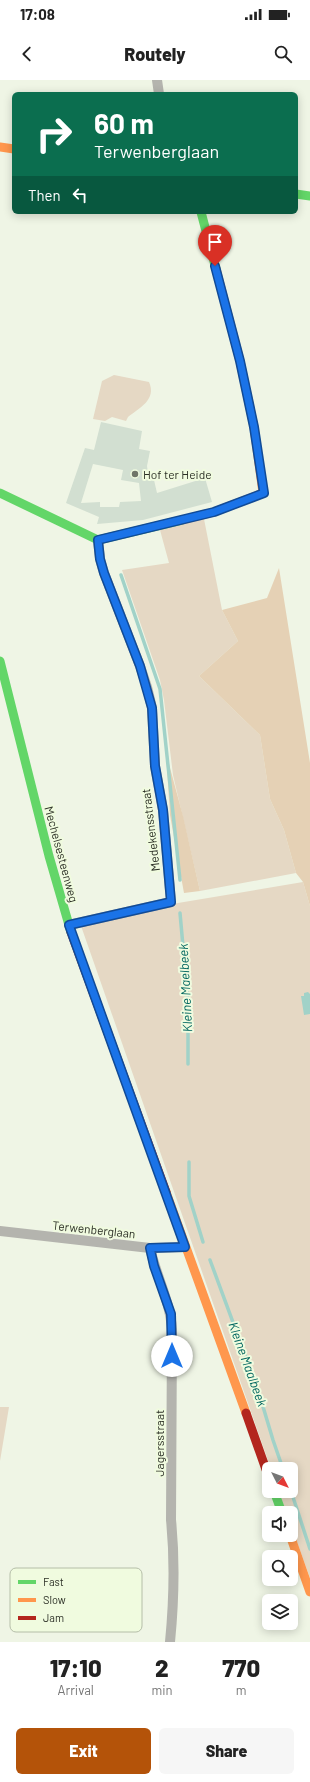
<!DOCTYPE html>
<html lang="en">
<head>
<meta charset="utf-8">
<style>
	body { margin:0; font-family:Barlow,sans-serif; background:#f6f6f6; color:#222; height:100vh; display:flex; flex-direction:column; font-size:15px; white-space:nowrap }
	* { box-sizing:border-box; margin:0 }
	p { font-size:13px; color:#767676 }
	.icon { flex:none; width:22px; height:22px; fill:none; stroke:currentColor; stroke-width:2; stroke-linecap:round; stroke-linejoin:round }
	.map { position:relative; height:1562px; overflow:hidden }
	.details { display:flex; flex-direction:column; background:#fff; flex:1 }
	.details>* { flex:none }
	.guide { position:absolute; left:12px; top:12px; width:286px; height:122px; border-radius:6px; box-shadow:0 2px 10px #0003; background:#0b6e4f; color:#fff; overflow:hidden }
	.needle { width:26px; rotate:132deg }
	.buttons { position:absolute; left:262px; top:1382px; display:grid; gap:8px }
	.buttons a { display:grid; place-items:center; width:36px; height:36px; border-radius:6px; background:#fff; box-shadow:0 2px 10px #0003; font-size:20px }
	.pin { position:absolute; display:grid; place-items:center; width:34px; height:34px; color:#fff; margin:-41px -17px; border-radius:50% 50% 50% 0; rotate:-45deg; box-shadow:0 0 4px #0007 }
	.pin .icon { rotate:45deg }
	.me { position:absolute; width:44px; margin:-22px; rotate:0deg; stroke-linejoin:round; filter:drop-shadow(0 0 3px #0008) }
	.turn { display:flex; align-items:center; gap:14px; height:84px; padding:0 16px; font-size:18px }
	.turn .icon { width:52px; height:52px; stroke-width:2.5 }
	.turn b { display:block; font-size:28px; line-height:34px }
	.then { display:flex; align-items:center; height:38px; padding:0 16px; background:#0003; gap:8px; font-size:15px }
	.eta { display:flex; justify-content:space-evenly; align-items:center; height:68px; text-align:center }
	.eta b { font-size:24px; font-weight:800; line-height:28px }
	.button { display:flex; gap:8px; margin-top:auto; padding:8px 16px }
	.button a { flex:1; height:46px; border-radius:6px; background:#b45309; color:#fff; font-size:16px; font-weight:800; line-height:46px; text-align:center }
	.button a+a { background:#f6f6f6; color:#222 }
	.status { display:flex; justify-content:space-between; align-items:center; height:28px; padding:0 20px; background:#fff; direction:ltr }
	.status svg { height:11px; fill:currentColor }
	header { display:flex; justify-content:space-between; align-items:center; height:52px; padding:0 16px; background:#fff; font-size:18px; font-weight:800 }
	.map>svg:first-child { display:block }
	.green { fill:#e5d8c4 }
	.forest { fill:#e5d1b5 }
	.water { fill:#a1d2c8 }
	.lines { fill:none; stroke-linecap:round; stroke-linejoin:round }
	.stream { stroke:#a1d2c8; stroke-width:3.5 }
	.building { fill:#d2dfd1; fill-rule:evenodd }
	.street { stroke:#b4b4ae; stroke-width:10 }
	.fast { stroke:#63d668; stroke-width:9 }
	.slow { stroke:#ff974d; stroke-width:9 }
	.jam { stroke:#b3261e; stroke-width:9 }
	.route-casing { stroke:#114b97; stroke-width:10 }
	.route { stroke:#1a73e8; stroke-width:7 }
	.poi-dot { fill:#707569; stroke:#f0fbdf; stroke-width:1.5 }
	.labels { text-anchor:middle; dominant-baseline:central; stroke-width:4; stroke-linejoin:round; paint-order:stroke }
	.poi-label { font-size:12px; fill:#2c3026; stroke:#f0fbdf; text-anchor:start }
	.street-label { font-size:12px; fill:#2c3026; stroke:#f0fbdf }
	.water-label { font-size:13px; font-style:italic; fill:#00665f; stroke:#f0fbdf }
	.key { fill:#f0fbdf; stroke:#b5bea8; stroke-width:1 }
	.key-label { font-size:11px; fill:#2c3026 }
</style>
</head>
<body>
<div class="status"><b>17:08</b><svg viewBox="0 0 49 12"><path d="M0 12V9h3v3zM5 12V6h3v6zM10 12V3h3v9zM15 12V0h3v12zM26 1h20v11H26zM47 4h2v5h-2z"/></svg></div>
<header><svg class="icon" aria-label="back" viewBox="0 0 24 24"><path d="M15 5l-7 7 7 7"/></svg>Routely<svg class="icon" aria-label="search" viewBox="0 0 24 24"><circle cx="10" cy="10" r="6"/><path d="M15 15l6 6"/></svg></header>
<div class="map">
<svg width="310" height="1562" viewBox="0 0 310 1562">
	<rect width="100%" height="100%" fill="#eff5e5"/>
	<g class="green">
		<path d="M114,295l35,7c8,18 -10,26 -21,35l-2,4 -14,-4 -7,4 -12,-2 9,-38z"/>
		<path d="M204,439l18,91 16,31 -39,35 61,59 10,64 14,31 12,43 -96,18 -27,-116 -9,-75 -4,-20 -38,-110 47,-7 -9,-33z"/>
		<path d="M303,802l7,24v672l-19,-53v-12h-5l-7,-22h12v-22h-20l-191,-546 86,-18z"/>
		<path d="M0,1327h9l-9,54z"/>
	</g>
	<g class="forest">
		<path d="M279,488l31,195v143l-7,-24 -7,-9 -12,-43 -14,-31 -10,-64 -61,-59 39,-35 -16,-31 45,-12z"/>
		<path d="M166,673l17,63 17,75 -16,2 -14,-78z"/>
	</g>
	<path class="water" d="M308,912l2,2v20l-6,1 -3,-19h3v-3z"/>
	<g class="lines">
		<g class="stream">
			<path d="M121,495l39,114 20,191"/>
			<path d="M180,833l8,89v62"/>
			<path d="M189,1082v34l14,46"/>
			<path d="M210,1180l48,130 15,50 10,29"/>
			<path d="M291,1411l19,58"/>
		</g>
	</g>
	<path class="building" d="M101,342l41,9 -3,18 11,2 -3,15 2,15 5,-1 3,13 48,-15 7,24 -69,18 -46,4 2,-7 -33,-14 19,-55 9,2zM93,384l30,6 -2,10 18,3 2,18 -21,1 -1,5h-19v-5l-19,1z"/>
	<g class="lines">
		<g class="street">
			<path d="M157,0l2,14"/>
			<path d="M69,845l102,-23 -8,-92 -8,-44 -3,-58 -5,-21 -7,-21 -36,-93 -4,-14 -2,-19"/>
			<path d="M0,1151l150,17 35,-1"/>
			<path d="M150,1168c6,27 20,53 22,81l-1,191c4,40 3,81 -1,122"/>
		</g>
		<g class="fast">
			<path d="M296,114l14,2"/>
			<path d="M201,132l15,57"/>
			<path d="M0,413l98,47 84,-20"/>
			<path d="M0,581l49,195 22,76"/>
			<path d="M274,1411l8,22"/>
		</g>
		<g class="slow">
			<path d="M0,67l14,2"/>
			<path d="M182,440l32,-8 49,-19 -9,-66 -14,-66 -24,-92"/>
			<path d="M166,1112l80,221"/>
			<path d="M290,1455l20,57"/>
		</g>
		<g class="jam">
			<path d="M71,852l95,260"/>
			<path d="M246,1333l23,65"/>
		</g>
	</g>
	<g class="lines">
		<defs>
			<path id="route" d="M172,1276l-1,-42 -17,-48 -4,-18 35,-1 -116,-322 102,-23 -8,-92 -8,-44 -3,-58 -12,-42 -36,-93 -4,-14 -2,-19 116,-28 50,-19 -10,-66 -14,-66 -25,-95"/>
		</defs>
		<use href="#route" class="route-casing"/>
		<use href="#route" class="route"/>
	</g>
	<circle class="poi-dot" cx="135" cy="394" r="4"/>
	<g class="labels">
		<g class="poi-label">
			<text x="143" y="394">Hof ter Heide</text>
		</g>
		<g class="street-label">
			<text transform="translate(150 750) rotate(-97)">Medekensstraat</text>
			<text transform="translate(62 774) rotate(75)">Mechelsesteenweg</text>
			<text transform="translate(94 1149) rotate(6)">Terwenberglaan</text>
			<text transform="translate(159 1363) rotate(-90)">Jagersstraat</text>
		</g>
		<g class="water-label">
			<text transform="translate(185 908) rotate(-93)">Kleine Maelbeek</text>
			<text transform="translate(248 1284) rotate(70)">Kleine Maalbeek</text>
		</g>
	</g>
	<rect x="10" y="1488" width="132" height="64" rx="6" class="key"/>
	<rect x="18" y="1500" width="18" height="4" fill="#63d668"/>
	<rect x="18" y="1518" width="18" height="4" fill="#ff974d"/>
	<rect x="18" y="1536" width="18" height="4" fill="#b3261e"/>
	<g class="key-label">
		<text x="43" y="1506">Fast</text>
		<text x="43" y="1524">Slow</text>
		<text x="43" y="1542">Jam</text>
	</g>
</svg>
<div class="buttons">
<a><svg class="needle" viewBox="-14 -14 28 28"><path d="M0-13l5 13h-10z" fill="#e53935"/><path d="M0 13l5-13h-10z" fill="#767676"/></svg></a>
<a><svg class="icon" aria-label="sound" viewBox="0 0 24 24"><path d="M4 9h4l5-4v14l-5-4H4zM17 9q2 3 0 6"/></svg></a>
<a><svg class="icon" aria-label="search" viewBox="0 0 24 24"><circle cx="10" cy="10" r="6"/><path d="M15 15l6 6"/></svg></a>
<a><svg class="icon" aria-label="layers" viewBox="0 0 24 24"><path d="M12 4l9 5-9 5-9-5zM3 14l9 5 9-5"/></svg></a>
</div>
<div class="pin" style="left:215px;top:186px;background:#d93025"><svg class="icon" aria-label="arrive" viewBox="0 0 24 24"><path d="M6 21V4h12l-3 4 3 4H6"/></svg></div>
<svg class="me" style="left:172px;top:1276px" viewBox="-20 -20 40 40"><circle r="19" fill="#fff"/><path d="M0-13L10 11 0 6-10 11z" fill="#1a73e8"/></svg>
<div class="guide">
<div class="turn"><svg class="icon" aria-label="right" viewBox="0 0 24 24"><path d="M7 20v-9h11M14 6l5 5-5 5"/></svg><div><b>60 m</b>Terwenberglaan</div></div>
<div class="then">Then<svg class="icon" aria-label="left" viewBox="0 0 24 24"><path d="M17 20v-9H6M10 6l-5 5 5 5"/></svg></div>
</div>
</div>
<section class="details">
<div class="eta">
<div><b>17:10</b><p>Arrival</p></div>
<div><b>2</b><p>min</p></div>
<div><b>770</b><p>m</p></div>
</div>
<div class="button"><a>Exit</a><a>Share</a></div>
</section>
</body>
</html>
